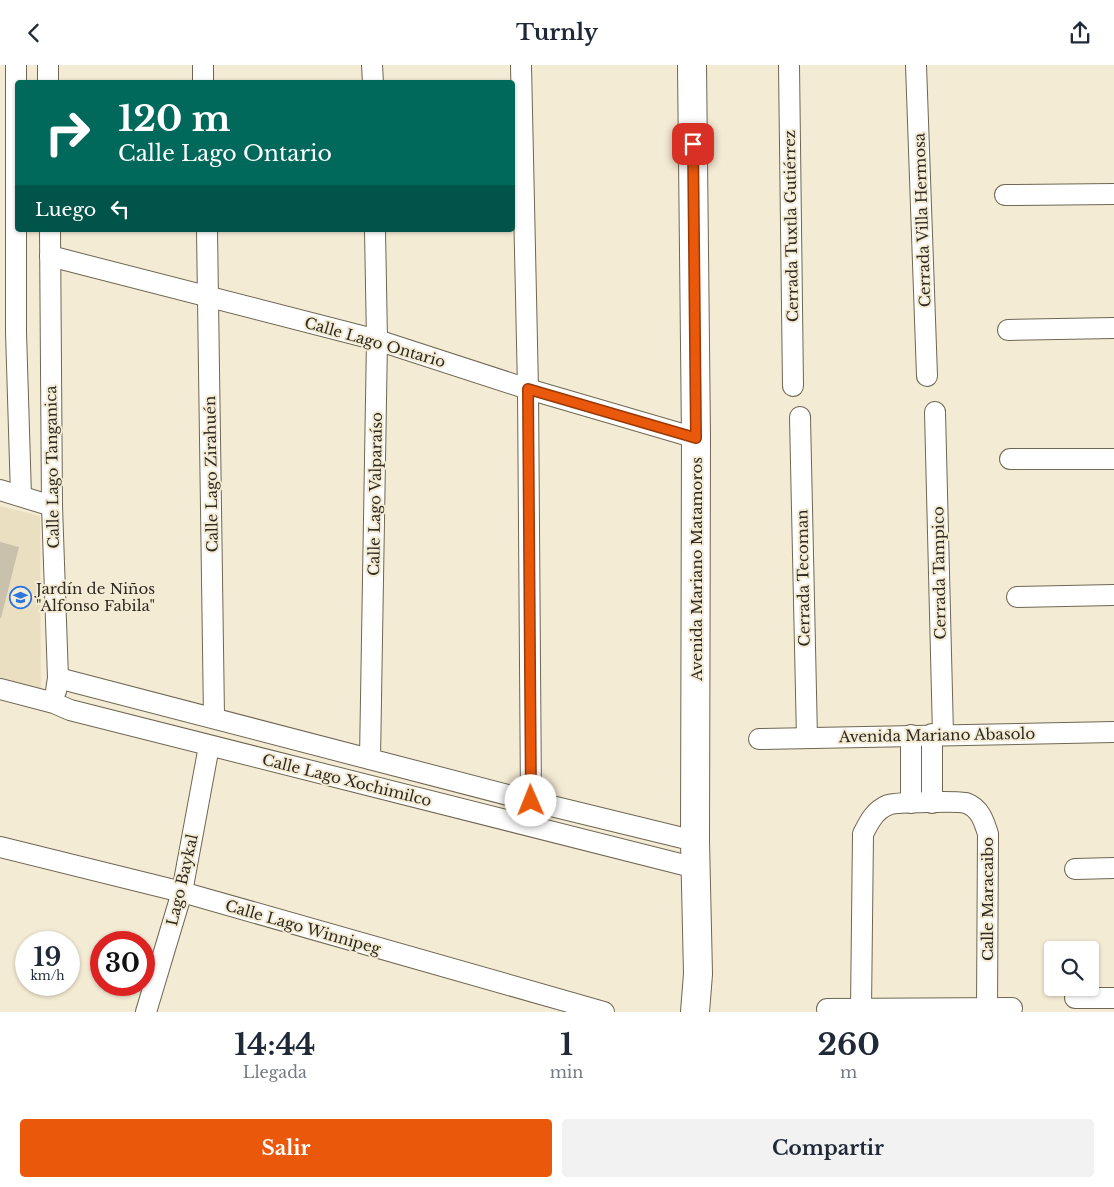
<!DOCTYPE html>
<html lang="es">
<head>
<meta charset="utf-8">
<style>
	body { margin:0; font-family:"Libre Baskerville",serif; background:#f2f2f3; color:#1f2937; height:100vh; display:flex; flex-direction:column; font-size:19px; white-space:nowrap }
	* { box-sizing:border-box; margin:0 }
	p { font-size:16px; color:#747a83 }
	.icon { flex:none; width:28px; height:28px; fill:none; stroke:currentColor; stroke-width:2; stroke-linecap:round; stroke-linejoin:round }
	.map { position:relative; height:947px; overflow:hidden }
	.side { display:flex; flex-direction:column; background:#fff; flex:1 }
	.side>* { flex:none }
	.hud { position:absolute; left:15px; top:15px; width:500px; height:152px; border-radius:5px; box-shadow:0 1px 4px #0004; background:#00695c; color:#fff; overflow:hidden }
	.fabs { position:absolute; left:1044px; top:876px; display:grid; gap:10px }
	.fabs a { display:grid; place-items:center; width:55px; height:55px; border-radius:5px; background:#fff; box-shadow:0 1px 4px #0004; font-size:25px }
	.speed { position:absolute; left:15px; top:866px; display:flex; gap:10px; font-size:25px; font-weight:700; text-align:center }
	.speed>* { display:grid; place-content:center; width:65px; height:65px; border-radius:50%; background:#fff; box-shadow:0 1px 4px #0004; line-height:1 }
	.speed small { font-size:12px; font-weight:400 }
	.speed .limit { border:8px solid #d22; background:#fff; color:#111 }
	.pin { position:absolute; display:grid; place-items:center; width:42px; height:42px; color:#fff; margin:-21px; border-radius:10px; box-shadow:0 2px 8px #0006 }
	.me { position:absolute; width:55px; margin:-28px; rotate:359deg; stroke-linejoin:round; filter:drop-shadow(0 0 4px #0008) }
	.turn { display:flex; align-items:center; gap:18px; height:105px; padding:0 20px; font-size:22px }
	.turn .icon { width:65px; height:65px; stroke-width:2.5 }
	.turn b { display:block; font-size:35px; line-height:42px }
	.then { display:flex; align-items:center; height:48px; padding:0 20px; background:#0003; gap:10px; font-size:19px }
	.eta { display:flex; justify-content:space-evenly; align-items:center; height:85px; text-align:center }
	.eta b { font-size:30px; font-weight:700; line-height:35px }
	.primary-button { display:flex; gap:10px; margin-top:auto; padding:10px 20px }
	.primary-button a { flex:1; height:58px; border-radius:5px; background:#ea580c; color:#fff; font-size:20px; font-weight:700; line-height:58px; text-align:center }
	.primary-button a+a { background:#f2f2f3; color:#1f2937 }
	header { display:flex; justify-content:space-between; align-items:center; height:65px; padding:0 20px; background:#fff; font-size:22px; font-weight:700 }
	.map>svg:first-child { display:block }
	.built { fill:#ebdfc1 }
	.building { fill:#cac1ac }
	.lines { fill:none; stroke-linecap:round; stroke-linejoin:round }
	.street-casing { stroke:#6f6753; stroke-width:22 }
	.secondary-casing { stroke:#6f6753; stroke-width:30 }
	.street { stroke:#fff; stroke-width:20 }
	.secondary { stroke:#fff; stroke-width:28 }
	.route-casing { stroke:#983908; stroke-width:12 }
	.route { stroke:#ea580c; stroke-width:9 }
	.labels { text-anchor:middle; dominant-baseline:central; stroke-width:4; stroke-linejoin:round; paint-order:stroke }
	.street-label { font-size:15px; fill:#2e2a22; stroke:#f4ebd4 }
	.poi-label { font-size:15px; fill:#2e2a22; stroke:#f4ebd4; text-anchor:start }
</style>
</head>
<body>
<header><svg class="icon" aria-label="back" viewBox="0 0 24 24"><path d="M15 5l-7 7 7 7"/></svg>Turnly<svg class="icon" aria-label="share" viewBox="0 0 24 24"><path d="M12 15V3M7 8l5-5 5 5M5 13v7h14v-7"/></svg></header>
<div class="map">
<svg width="1114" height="947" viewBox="0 0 1114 947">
	<rect width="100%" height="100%" fill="#f4ebd4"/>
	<path class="built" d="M0,441l40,10 1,174 -41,-11z"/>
	<path class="building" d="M0,477l19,5 -18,71h-1z"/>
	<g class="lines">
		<defs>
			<g id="street">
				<path d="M16,0v267l5,164"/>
				<path d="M48,0v18"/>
				<path d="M203,0v18"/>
				<path d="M372,0l1,18"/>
				<path d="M521,0l7,324 3,412"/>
				<path d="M789,0l4,321"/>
				<path d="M916,0l11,311"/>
				<path d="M1005,130l109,-1"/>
				<path d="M50,165l2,276 6,172 -2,13"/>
				<path d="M207,165l7,487"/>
				<path d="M50,191l327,84 151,49 168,49"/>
				<path d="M1008,265l106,-2"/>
				<path d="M935,347l8,322"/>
				<path d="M800,352l7,321"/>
				<path d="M1010,394h104"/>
				<path d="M0,425l52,16"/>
				<path d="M1017,532l97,-2"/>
				<path d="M58,613l473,123 164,40"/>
				<path d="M0,624l54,14 16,7 626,158"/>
				<path d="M932,669v69"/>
				<path d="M759,674l355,-7"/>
				<path d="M370,694l7,-419 -2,-110"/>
				<path d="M911,738v-68"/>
				<path d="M0,782l182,45 422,120"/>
				<path d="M1075,804l39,-1"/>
				<path d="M1075,933h39"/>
				<path d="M827,944l185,-1"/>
				<path d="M861,944l2,-175c6,-12 12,-24 25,-29 6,-3 72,-4 78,-2 14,5 18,18 22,31l-1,174"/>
				<path d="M146,947l36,-120 27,-146"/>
			</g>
			<path id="secondary" d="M692,0l4,373 -1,403 3,133 -3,38"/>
		</defs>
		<use href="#street" class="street-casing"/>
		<use href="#secondary" class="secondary-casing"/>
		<use href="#street" class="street"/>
		<use href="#secondary" class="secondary"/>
	</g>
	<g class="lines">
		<defs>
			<path id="route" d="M531,736l-3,-412 168,49 -3,-294"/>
		</defs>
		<use href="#route" class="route-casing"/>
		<use href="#route" class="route"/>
	</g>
	<defs>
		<symbol id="school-ring" viewBox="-11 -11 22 22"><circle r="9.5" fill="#f4ebd4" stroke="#2c75e1" stroke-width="1.5"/><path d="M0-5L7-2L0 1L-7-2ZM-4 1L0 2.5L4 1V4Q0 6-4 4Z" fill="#2c75e1"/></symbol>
	</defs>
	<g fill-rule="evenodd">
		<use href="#school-ring" x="8" y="520" width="25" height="25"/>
	</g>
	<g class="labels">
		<g class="street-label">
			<text transform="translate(922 155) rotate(-92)">Cerrada Villa Hermosa</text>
			<text transform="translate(791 161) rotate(-91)">Cerrada Tuxtla Gutiérrez</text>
			<text transform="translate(375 277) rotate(16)">Calle Lago Ontario</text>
			<text transform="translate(52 402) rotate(-91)">Calle Lago Tanganica</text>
			<text transform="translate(211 409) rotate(-91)">Calle Lago Zirahuén</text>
			<text transform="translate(375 429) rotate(-89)">Calle Lago Valparaíso</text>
			<text transform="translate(696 504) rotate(-90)">Avenida Mariano Matamoros</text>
			<text transform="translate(939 508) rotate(-91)">Cerrada Tampico</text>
			<text transform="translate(803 513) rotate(-91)">Cerrada Tecoman</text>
			<text transform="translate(937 670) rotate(-1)">Avenida Mariano Abasolo</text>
			<text transform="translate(347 715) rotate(14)">Calle Lago Xochimilco</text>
			<text transform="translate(182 815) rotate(-77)">Lago Baykal</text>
			<text transform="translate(987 834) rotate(-90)">Calle Maracaibo</text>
			<text transform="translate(303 862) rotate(16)">Calle Lago Winnipeg</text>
		</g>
		<g class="poi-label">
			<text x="36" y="523">Jardín de Niños<tspan x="36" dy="17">"Alfonso Fabila"</tspan></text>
		</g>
	</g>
</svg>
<div class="fabs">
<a><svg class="icon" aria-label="search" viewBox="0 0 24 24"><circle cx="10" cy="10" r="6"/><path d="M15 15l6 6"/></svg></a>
</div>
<div class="speed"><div>19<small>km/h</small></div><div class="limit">30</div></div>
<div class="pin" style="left:693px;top:79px;background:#d93025"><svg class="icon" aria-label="arrive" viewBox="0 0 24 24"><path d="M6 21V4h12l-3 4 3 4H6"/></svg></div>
<svg class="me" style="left:531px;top:736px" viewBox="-20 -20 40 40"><circle r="19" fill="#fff"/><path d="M0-13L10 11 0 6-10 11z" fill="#ea580c"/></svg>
<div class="hud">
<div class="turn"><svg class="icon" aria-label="right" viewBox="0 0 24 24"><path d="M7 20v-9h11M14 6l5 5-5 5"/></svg><div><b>120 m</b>Calle Lago Ontario</div></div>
<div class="then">Luego<svg class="icon" aria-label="left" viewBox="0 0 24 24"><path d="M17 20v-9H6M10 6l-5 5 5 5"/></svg></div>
</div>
</div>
<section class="side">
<div class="eta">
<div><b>14:44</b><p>Llegada</p></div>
<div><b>1</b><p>min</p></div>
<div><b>260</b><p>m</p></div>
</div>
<div class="primary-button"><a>Salir</a><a>Compartir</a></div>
</section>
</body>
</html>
